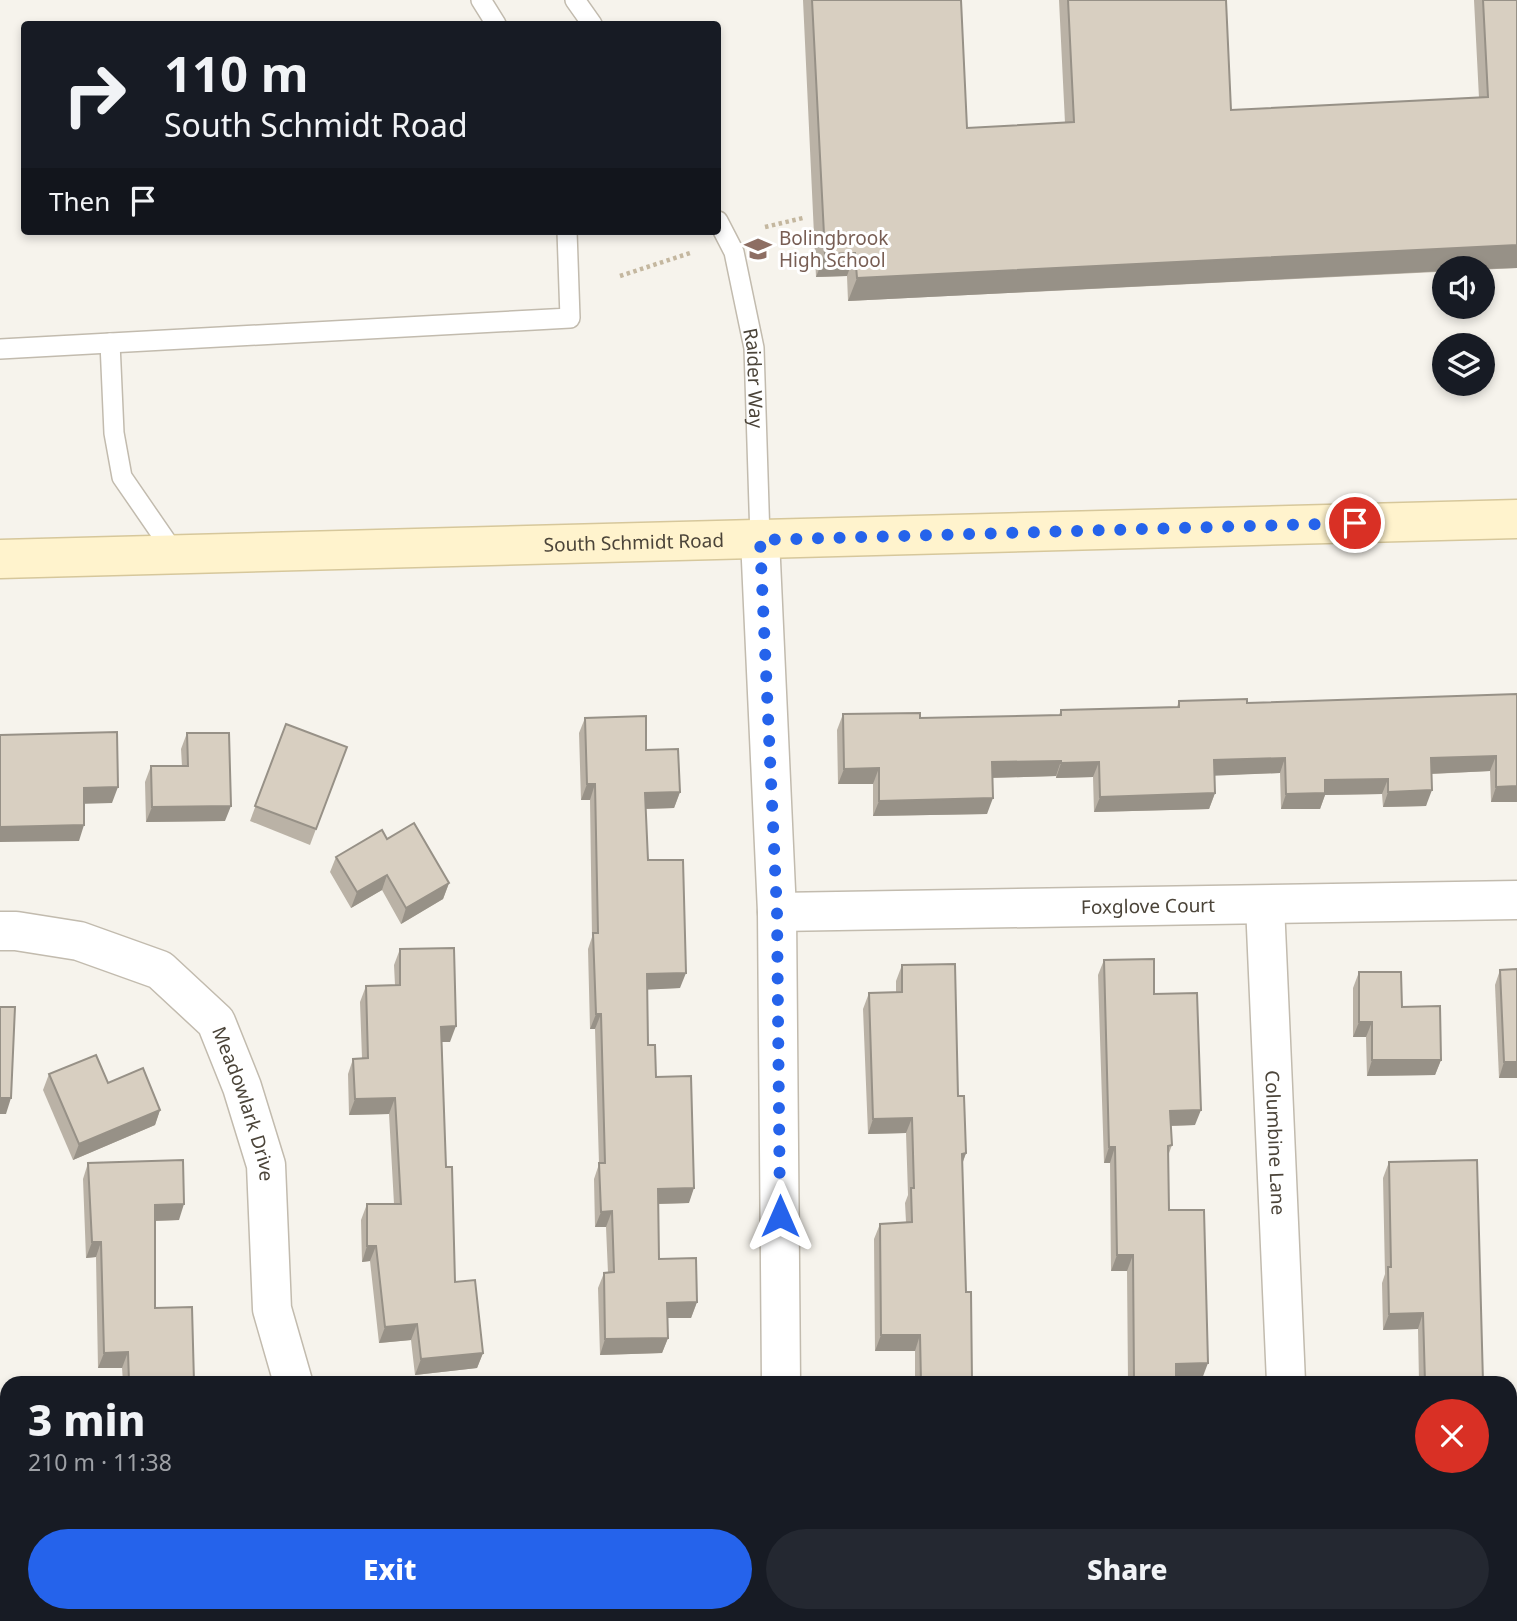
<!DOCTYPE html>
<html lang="en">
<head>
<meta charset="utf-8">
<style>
	body { margin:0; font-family:"Noto Sans",sans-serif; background:#242831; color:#f1f3f6; height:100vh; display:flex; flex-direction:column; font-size:26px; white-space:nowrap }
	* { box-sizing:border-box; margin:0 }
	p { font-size:23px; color:#9ea1a6 }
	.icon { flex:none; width:38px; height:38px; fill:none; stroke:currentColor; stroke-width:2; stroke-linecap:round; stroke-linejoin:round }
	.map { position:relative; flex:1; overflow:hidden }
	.panel { position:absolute; left:0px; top:1376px; width:1517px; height:247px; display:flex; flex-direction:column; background:#171b24; border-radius:21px 21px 0 0; box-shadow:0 4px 10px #0003 }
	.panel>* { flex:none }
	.top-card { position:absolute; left:21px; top:21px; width:700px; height:214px; border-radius:7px; box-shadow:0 4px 10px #0003; background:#171b24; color:#f1f3f6; overflow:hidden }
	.tools { position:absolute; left:1432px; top:256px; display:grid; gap:14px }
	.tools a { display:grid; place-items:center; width:63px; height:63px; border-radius:50%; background:#171b24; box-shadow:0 4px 10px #0003; font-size:35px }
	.pin { position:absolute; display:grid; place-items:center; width:60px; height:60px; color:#fff; margin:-30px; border:4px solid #fff; border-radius:50%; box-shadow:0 2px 7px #0007 }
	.me { position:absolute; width:77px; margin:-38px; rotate:0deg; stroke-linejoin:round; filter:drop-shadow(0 0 5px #0008) }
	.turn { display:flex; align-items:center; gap:24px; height:147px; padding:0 28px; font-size:32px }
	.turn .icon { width:91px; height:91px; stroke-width:2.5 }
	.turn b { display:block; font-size:49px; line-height:60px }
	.then { display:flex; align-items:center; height:66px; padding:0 28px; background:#0003; gap:14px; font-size:26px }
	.round { display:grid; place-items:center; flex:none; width:74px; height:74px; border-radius:37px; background:#242831 }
	.overview { display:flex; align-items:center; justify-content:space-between; height:119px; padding:0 28px }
	h1 { font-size:42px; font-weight:800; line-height:52px }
	.primary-button { display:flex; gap:14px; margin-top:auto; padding:14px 28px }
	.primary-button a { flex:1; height:80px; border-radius:42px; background:#2563eb; color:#fff; font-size:28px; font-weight:800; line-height:80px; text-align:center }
	.primary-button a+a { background:#242831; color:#f1f3f6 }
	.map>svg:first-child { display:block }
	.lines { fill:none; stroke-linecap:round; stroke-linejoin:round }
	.lane-casing { stroke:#c2bbae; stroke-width:22 }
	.street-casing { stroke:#c2bbae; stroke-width:41 }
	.secondary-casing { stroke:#d6c79b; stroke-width:41 }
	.path { stroke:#c4b79f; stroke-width:4.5; stroke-dasharray:3.5 3.5; stroke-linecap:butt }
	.lane { stroke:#fff; stroke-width:19 }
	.street { stroke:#fff; stroke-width:38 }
	.secondary { stroke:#fff3cd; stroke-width:38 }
	.wall { fill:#bab2a6 }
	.shaded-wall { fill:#979187 }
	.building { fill:#d8cfc1; stroke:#979187; stroke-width:2 }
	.route { stroke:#2563eb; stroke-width:12; stroke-dasharray:0 21.6 }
	.labels { text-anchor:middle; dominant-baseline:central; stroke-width:6; stroke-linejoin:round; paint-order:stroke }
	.education-label { font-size:19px; fill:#785e54; stroke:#fff; text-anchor:start }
	.street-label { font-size:19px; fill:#4b4439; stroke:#fff }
</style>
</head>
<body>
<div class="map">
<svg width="1517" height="1621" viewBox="0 0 1517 1621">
	<rect width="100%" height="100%" fill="#f6f3ec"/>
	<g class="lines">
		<defs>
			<g id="lane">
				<path d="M481,0l15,24"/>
				<path d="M575,0l17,24"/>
				<path id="s1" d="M718,221l16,31 20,96 6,191"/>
				<path d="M110,343l4,90 8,44 53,77"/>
				<path d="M0,349l570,-31 -3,-87"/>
			</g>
			<g id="street">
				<path d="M760,539l17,373 4,470"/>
				<path id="s2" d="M1265,905l21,477"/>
				<path id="s3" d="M777,912l740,-12"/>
				<path id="s4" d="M0,931h16l63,10 81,29 56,52 26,65 24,78 6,144 21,73"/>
				<path d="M789,1615v6"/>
				<path d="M1296,1615v6"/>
				<path d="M297,1621v-6"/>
			</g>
			<g id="secondary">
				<path id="s5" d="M0,559l1517,-40"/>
			</g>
		</defs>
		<use href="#lane" class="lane-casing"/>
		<use href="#street" class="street-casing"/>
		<use href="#secondary" class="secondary-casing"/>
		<g class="path">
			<path d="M765,227l38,-9"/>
			<path d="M620,276l70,-23"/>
		</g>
		<use href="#lane" class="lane"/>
		<use href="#street" class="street"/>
		<use href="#secondary" class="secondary"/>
	</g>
	<g class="wall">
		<path d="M803,0h158l6,128 98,-5 -6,-123h167l5,110 248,-12 -5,-98h43v268l-669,33 -1,-25 -31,1z"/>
		<path d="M1517,694v108h-26l-1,-31 -58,3 -6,32 -43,1 -1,-13 -57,1 -5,14h-39l-1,-36 -66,2 1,18 -6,16 -115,3 -1,-35 -37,1v-2l-64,2 -5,36 -114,2v-32h-35l-1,-54 6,-16 77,4 139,-3 2,-5 116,-3 2,-6 68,2z"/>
		<path d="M585,718l61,32 34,42 -6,16 -28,1 2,51 32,128 -33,1 1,56 41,158 -30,1v55l38,43 -6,16h-24l1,20 -6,15 -62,2 -2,-67 6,-15h4l-2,-46h-11l-1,-48 5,-15 -4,-135h-5l-2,-80 4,-12 -2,-137h-9l-2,-67z"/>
		<path d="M286,724l61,23 -37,98 -60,-24z"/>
		<path d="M187,733l38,88 -79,1 -1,-40 6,-16h31l-1,-17z"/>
		<path d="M387,839l62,44 -6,16 -42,25 -19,-34 -31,18 -21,-36 6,-15z"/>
		<path d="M400,949l50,93h-8l4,125 9,115 28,71 -6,15 -62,7 -4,-35 -32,3 -9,-82 -8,1 -1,-42 6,-16h27l-5,-90 -40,1 -1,-41 5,-15 9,-1 -2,-56 6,-16 29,-1 -1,-20z"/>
		<path d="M1104,960l50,34 41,131 -24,1 1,19 -4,11 1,54 33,169h-26v3h-48l-1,-111h-16l-1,-108h-6l-6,-188z"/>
		<path d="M902,965l56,131 8,57 -4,12 4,127 6,90h-57v-31h-40l-1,-112 6,-15 26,-2 -1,-19 3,-8 -2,-62 -38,1 -5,-125 6,-16h27v-12z"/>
		<path d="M1517,969v109h-18l-4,-93 5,-15z"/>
		<path d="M1359,972l43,35 39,53 -6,15 -68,1 -1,-39h-13v-49z"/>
		<path d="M49,1074l59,9 52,27 -5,15 -82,35 -30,-70z"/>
		<path d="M1389,1162l94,220h3h-67l-1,-53 -35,1 -1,-47 3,-9 -2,-96z"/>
		<path d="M88,1163l91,57 -24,1v87l39,74h14h-85l-1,-14h-24l-2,-111 -10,1 -3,-79z"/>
		<rect x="885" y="1615" width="94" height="6"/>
		<rect x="1124" y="1615" width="60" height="6"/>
		<rect x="1395" y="1615" width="96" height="6"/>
	</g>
	<g class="shaded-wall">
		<path d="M1517,245v23l-35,1v-1h-38v3l-596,30 9,-23z"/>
		<path d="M855,253l-8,23 -31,1 9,-23z"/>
		<path d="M1496,756l-6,15 -64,3 5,-16z"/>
		<path d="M1285,758l-5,15 -72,3 6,-16z"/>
		<path d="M1061,761l-5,15 -70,2 6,-16z"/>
		<path d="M1099,762l-6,15 -37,1 5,-15z"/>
		<path d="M879,768l-6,16h-35l6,-15z"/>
		<path d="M1388,779l-6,15 -57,1 -5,14h-39l5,-15 39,-14z"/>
		<path d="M587,784h8l-5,16h-9z"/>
		<path d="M1517,786v16h-26l5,-15z"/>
		<path d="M118,787l-6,16 -34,1 6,-16z"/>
		<path d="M1432,790l-6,16 -43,1 5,-15z"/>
		<path d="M680,792l-6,16 -35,1 6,-16z"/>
		<path d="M1215,793l-6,16 -115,3 6,-15z"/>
		<path d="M993,798l-6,16 -114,2 6,-15z"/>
		<path d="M231,806l-6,15 -79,1 6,-15z"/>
		<path d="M84,825l-5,16 -79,1v-15z"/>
		<path d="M387,875l-5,15 -31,18 6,-16z"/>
		<path d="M449,883l-6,16 -42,25 5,-16z"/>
		<path d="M686,973l-6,15 -39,2 6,-16z"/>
		<path d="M596,1014h5l-6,15h-5z"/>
		<path d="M1359,1022h13l-6,15h-13z"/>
		<path d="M456,1026l-6,16h-14l5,-15z"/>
		<path d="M1372,1060h69l-6,15 -68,1z"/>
		<path d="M1504,1062h13v16h-18z"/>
		<path d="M0,1098h11l-5,16h-6z"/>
		<path d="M395,1098l-6,16 -40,1 6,-16z"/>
		<path d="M160,1110l-5,15 -82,35 6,-16z"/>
		<path d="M1201,1110l-6,15 -30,1 5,-15z"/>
		<path d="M912,1118l-6,15 -38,1 5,-15z"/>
		<path d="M1109,1147h6l-5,16h-6z"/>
		<path d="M966,1153l-6,16 2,-15z"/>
		<path d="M694,1188l-5,15 -36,1 5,-15z"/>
		<path d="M184,1204l-5,16 -30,1 6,-16z"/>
		<path d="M612,1211l-6,16h-11l6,-15z"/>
		<path d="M92,1242h9l-5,15 -10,1z"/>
		<path d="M367,1246h9l-6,15 -8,1z"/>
		<path d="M1117,1255h16l-6,16h-16z"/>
		<path d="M697,1302l-6,16h-30l6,-15z"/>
		<path d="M1423,1313l-5,16 -35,1 6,-16z"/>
		<path d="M417,1324l-6,16 -32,3 6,-16z"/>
		<path d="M881,1335h39l-5,16h-40z"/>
		<path d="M668,1338l-6,15 -62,2 5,-16z"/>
		<path d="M128,1352l-6,16h-24l6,-15z"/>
		<path d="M483,1353l-6,15 -62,7 6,-16z"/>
		<path d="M1208,1363l-6,16h-32l6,-15z"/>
	</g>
	<g class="building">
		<path d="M812,0h149l6,128 107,-6 -6,-122h158l5,110 257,-13 -5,-97h34v245l-660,33 -2,-25 -30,1z"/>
		<path d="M1517,694v92l-21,1v-31l-65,2 1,32 -44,2v-13l-63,1v13l-39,1 -1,-36 -71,2 1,33 -115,4 -1,-35 -38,1v-2l-69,1 1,36 -114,3v-33l-35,1 -1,-55 77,-1v5l141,-3v-5l118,-3v-6l68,-2v4z"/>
		<path d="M646,716v34l32,-1 2,43 -35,1 3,67h35l3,113 -39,1 1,71h7l1,32 35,-1 3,112 -36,1 1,70 37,-1 1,44 -30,1 1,35 -63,1 -1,-66 10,-1 -2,-61 -11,1 -2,-49h6l-4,-149h-5l-3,-81h5l-3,-149h-8l-2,-66z"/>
		<path d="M286,724l61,23 -31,82 -61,-23z"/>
		<path d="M117,732l1,55 -34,1v37l-84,2v-92z"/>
		<path d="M187,733h42l2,73 -79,1 -1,-41h37z"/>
		<path d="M414,823l35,60 -43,25 -19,-33 -30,17 -21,-35 46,-27 5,9z"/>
		<path d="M454,948l2,78 -15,1 5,140h6l3,115 20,-2 8,73 -62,6 -4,-35 -32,3 -9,-81h-9v-42h34l-6,-106 -40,1 -2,-40 15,-1 -2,-72 34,-1v-36z"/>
		<path d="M1154,959v35l43,-1 4,117 -31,1 2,34 -4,1 1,64h35l4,153 -32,1v18h-42l-1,-127h-16l-2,-108h-6l-5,-187z"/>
		<path d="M955,964l3,132h6l2,57 -4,1 4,138h5l1,90h-51l-1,-47h-39l-1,-111 32,-2 -1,-34h3l-2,-70 -39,1 -4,-126 33,-1v-27z"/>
		<path d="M1517,969v93h-13l-4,-92z"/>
		<path d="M1359,972h42l1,35 38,-1 1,54h-69v-38h-13z"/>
		<path d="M0,1007h15l-4,91h-11z"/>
		<path d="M96,1055l12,28 35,-15 17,42 -81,34 -30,-70z"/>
		<path d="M183,1160l1,44 -29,1v103l37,-1 2,75 14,-1v1h-79l-1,-30 -24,1 -3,-111h-9l-4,-79z"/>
		<path d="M1477,1160l6,222h3h-61l-2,-69 -34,1 -1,-47h3l-2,-105z"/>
		<rect x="111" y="1615" width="93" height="6"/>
		<path d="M404,1615h94l-2,6h-86l-8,-3z"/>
		<rect x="891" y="1615" width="88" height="6"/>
		<path d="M1130,1615h54v6h-53z"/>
		<rect x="1401" y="1615" width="90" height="6"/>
	</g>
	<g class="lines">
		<path class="route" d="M780,1216l-3,-304 -17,-372 595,-17"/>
	</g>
	<defs>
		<symbol id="school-bare" viewBox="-9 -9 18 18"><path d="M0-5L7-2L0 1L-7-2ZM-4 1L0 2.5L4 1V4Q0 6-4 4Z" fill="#8d6e63" stroke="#fff" stroke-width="2.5" paint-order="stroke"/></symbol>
	</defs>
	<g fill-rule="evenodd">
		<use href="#school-bare" x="739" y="230" width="38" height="38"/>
	</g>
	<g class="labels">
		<g class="education-label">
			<text x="779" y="238">Bolingbrook<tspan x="779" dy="22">High School</tspan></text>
		</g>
		<g class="street-label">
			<text stroke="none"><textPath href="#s1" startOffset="163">Raider Way</textPath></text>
			<text stroke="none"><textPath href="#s5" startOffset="634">South Schmidt Road</textPath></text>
			<text stroke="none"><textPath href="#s3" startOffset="371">Foxglove Court</textPath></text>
			<text stroke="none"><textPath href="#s4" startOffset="329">Meadowlark Drive</textPath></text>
			<text stroke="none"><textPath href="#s2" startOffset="238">Columbine Lane</textPath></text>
		</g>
	</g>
</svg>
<div class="tools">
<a><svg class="icon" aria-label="sound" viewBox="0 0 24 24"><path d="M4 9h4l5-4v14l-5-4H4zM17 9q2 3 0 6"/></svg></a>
<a><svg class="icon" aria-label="layers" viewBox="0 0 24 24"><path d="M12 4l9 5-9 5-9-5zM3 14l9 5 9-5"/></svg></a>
</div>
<div class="pin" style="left:1355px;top:523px;background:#d93025"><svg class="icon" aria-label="arrive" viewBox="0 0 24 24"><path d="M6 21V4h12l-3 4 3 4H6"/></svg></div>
<svg class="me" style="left:780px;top:1216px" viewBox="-20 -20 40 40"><path d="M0-17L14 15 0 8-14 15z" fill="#2563eb" stroke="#fff" stroke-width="4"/></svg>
<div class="top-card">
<div class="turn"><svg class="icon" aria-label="right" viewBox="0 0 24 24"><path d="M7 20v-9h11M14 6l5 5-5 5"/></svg><div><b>110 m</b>South Schmidt Road</div></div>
<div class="then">Then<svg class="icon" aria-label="arrive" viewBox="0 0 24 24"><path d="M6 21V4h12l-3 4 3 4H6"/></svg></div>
</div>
<section class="panel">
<div class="overview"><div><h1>3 min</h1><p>210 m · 11:38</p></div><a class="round" style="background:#d93025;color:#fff"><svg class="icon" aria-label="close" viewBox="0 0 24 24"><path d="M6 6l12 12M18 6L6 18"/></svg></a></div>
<div class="primary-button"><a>Exit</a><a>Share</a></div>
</section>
</div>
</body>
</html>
